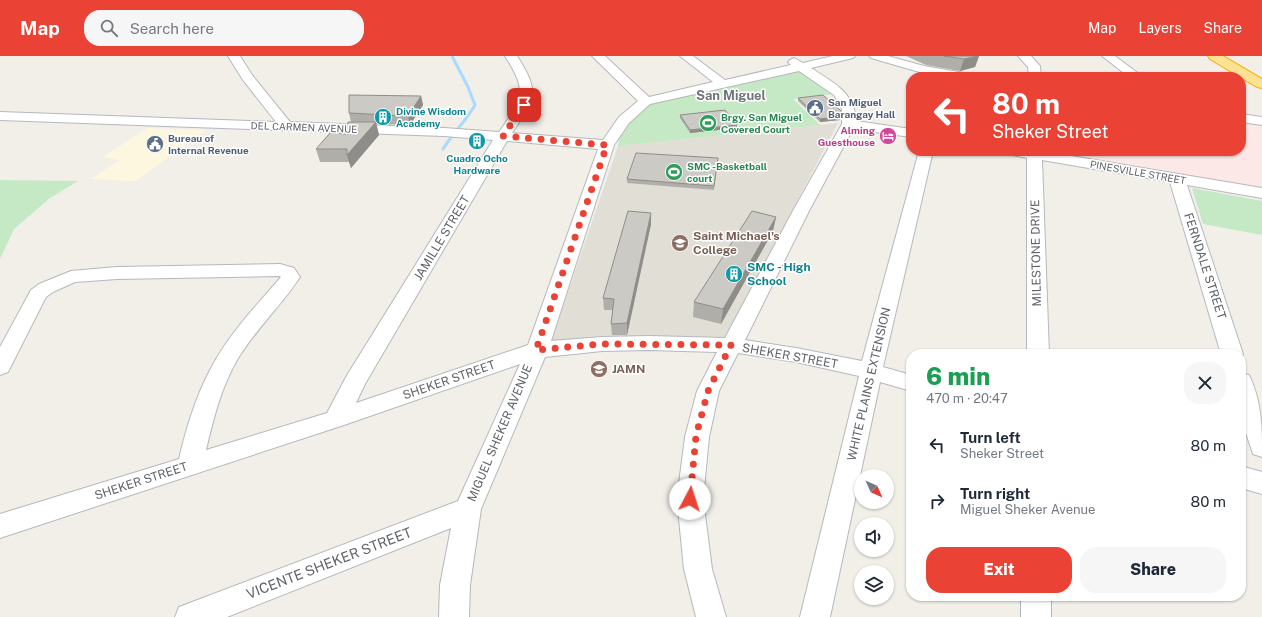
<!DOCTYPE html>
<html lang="en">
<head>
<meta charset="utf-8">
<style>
	body { margin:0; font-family:"Public Sans",sans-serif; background:#f6f6f7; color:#1f2937; height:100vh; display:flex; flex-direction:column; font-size:15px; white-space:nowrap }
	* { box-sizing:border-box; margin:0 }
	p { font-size:13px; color:#747a83 }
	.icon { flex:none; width:22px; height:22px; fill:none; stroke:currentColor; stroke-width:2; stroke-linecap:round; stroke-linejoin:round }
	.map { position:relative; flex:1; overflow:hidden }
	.panel { position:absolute; left:906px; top:293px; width:340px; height:252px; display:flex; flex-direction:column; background:#fff; border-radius:16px; box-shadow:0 1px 3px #0004 }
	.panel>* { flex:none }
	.hud { position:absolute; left:906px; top:16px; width:340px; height:84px; border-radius:16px; box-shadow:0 1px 3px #0004; background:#ea4335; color:#fff; overflow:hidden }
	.needle { width:26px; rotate:135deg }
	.controls { position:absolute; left:854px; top:413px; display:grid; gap:8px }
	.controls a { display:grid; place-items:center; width:40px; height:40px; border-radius:50%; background:#fff; box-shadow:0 1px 3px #0004; font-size:20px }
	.pin { position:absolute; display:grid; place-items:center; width:34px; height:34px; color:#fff; margin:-17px; border-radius:8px; box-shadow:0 2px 6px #0006 }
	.me { position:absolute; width:44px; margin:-22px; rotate:5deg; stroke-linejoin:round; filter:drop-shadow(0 0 3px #0008) }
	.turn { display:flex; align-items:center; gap:14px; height:84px; padding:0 20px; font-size:18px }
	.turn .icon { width:52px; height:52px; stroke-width:2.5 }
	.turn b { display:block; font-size:28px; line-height:34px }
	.round { display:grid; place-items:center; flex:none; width:42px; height:42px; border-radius:16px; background:#f6f6f7 }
	.overview { display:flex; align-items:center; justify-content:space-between; height:68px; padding:0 20px }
	h1 { font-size:24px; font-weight:800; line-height:30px; color:#1e9e55 }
	.primary-button { display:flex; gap:8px; margin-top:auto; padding:8px 20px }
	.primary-button a { flex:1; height:46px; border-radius:16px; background:#ea4335; color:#fff; font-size:16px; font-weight:800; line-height:46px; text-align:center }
	.primary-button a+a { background:#f6f6f7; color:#1f2937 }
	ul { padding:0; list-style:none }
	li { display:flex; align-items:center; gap:12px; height:56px; padding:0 20px }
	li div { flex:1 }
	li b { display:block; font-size:15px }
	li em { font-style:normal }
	header { display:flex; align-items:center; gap:24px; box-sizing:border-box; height:56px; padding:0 20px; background:#ea4335; color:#fff }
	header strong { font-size:19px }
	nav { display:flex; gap:22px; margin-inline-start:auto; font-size:14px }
	.search { width:280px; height:36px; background:#f6f6f7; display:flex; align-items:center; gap:10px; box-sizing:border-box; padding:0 14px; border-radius:16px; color:#747a83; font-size:15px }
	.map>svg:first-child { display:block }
	.commercial { fill:#fef7e0 }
	.education { fill:#e1ded6 }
	.medical { fill:#fce8e6 }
	.green { fill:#c5e8c5 }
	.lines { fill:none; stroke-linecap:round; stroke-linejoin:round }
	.stream { stroke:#aadaff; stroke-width:3 }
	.minor-casing { stroke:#b5b8bc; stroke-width:2 }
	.highway-casing { stroke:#f9ab00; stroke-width:2 }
	.minor { fill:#fff; fill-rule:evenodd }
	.highway { fill:#fde293; fill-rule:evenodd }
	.wall { fill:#afaea9 }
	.shaded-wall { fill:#8f8d8a }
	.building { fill:#cccac5; stroke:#8f8d8a }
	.route { stroke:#ea4335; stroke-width:7; stroke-dasharray:0 12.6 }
	.labels { text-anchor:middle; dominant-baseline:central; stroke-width:3; stroke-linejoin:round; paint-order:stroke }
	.far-service-label { font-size:10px; font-weight:bold; fill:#4e5e75; stroke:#fff; text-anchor:start }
	.far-culture-label { font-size:10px; font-weight:bold; fill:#0d838f; stroke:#fff; text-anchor:start }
	.far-leisure-label { font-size:10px; font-weight:bold; fill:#27864d; stroke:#fff; text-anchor:start }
	.far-street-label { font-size:10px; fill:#5f6368; stroke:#fff }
	.far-hotel-label { font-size:10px; font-weight:bold; fill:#b23c85; stroke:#fff; text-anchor:end }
	.education-label { font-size:12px; font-weight:bold; fill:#785e54; stroke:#fff; text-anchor:start }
	.street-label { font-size:12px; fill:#5f6368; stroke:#fff }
	.culture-label { font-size:12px; font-weight:bold; fill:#0d838f; stroke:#fff; text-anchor:start }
	.far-district-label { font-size:13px; font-weight:bold; fill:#70757a; stroke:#fff }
	.near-street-label { font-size:14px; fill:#5f6368; stroke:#fff }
</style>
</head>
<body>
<header>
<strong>Map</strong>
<div class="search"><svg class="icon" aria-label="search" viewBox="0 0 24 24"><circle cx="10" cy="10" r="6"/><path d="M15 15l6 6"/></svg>Search here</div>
<nav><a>Map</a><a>Layers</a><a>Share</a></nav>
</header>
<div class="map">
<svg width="1262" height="561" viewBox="0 0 1262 561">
	<rect width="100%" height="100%" fill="#f1efe8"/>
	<path class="commercial" d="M147,72l59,2 -70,51 -45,-2 28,-19 -16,-3z"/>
	<path class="education" d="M838,67l-114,217 -173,2 67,-196z"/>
	<path class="medical" d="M1241,64l21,3v66l-222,-38h201z"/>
	<g class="green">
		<path d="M800,12l33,26 -40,5 27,26 -202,21 3,-17 28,-25z"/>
		<path d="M0,124l78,1 -28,17 -36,31 -14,30z"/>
		<path d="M1192,132l70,13v34l-59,-11z"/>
	</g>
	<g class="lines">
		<path class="stream" d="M443,93c10,-16 23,-28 32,-44l-7,-18 -16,-31"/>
		<defs>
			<g id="minor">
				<path d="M228,0h12l12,19 38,47 154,6 55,4c23,-33 30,-39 6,-76h12c24,37 18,43 -5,77l91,7 16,-23 19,-16 -46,-45h13l44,41 64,-15 -33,-26h13l32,24 66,-15 -3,-3 2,-2 4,-2 9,5 30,-7h22l-2,2 -42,10c21,14 44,24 45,53l55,8v8l-58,-8 -43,80 -65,131 51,8 66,13 57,-210h14l-50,216 28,8v16l-31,-9 -50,235h-30l59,-241 -63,-14 -58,-9 -19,38 -10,46 -6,62 9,70 14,48h-30l-12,-48 -7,-70 8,-62 12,-46 20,-39 -68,-2 -47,1 -57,6 -64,152 -11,76 -1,32h-30l1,-32 11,-57 -224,89h-52l4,-10 279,-106 62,-137 -176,61 -344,113v-24l179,-55c7,-30 16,-60 30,-87 18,-36 46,-65 72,-95l-2,-1 -162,3 -42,3 -22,10 -7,5 -38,75 -8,3v-28l31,-57 8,-6 32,-13 46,-4 163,-3 14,4 6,9c-19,29 -45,53 -63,83 -16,28 -24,60 -31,90l121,-37 19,-36 147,-237 -49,-4 -444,-16v-8l276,10 -33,-42zM799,15l35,24 8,14v15l-48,85 -69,129 -76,-2 -47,1 -51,4 63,-196 15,-22 21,-19zM507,85l91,8 -70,196 -172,58 9,-19z"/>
				<path d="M869,0h19l36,10 46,8 2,3h-25l-24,-4 -52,-15z"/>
				<path d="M1018,0h13l9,10 1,11h-12l-1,-10z"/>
				<path d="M1102,0h13l28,21h-14z"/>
				<path d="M1241,58l21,3v8l-21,-3z"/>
				<path d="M1006,95h35l221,37v10l-75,-13 56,169 -2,3v-3h-20l-51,-172 -128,-22 7,194h-22v-196l-19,-4z"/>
				<path d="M1241,317l8,2c13,27 13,52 13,82l-9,-3 -12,-36z"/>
				<path d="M1241,410l21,6v22l-21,-6z"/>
				<rect x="1021" y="540" width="30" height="21"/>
			</g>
			<path id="highway" d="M1208,0h15l39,23v9l-5,-1 -47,-28z"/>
		</defs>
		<use href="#minor" class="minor-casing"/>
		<use href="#highway" class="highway-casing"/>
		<use href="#minor" class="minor"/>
		<use href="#highway" class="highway"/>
	</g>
	<g class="wall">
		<path d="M906,0h73l-4,11 -15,4 -34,-6z"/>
		<path d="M421,40l2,9 -13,20 -34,-1 3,11 -28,33 -2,-6h-29l-4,-13 32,-15 3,-12 -2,-9z"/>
		<path d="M798,42l43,18 -1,4 -20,2 -22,-21z"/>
		<path d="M680,59l57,13 -47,5 -10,-15z"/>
		<path d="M718,102l-4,32 -87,-7v-4z"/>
		<path d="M651,157v11l-24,111h-15l-1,-11 2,-14h-9l-1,-12z"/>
		<path d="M776,161l-3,14 -52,93 -28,-7 1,-15z"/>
	</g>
	<g class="shaded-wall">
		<path d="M979,0l-4,11 -15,4 4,-12z"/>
		<path d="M421,40l2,9 -13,20 -2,-9z"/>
		<path d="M841,60l-1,4 -20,2v-3z"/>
		<path d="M376,66l3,13 -28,33 -4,-13z"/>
		<path d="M737,69v3l-47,5v-3z"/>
		<path d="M651,157v11l-24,111v-12z"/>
		<path d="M776,161l-3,14 -52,93 2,-15z"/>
	</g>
	<g class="building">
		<path d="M944,0h34l-14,3z"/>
		<path d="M349,39l72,1 -13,20 -59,-3z"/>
		<path d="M823,39l18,16v5l-21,3 -22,-21z"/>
		<path d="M725,54l12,15 -47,5 -10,-15z"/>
		<path d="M348,66h28l-29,33v-6h-31l14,-16 18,1z"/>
		<path d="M636,97l82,5 -4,28 -87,-7z"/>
		<path d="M628,155l23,2 -24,110 -16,1 3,-25 -11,-1z"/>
		<path d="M752,155l24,6 -53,92 -29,-7z"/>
	</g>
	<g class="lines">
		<path class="route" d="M524,49l-21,31 104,9 -71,205 66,-6 129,1 -23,46 -12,45 -6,63"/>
	</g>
	<defs>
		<symbol id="civic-disc" viewBox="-11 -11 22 22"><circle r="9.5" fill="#5c6f8a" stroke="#fff"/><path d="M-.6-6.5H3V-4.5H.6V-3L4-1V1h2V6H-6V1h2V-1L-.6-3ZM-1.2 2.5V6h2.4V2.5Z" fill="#fff"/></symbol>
		<symbol id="building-disc" viewBox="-11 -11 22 22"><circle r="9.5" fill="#0f9aa8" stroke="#fff"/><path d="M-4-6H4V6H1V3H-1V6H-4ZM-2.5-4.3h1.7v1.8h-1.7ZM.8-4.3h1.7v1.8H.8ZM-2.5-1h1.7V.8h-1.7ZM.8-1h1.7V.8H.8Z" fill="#fff"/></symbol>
		<symbol id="stadium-disc" viewBox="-11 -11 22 22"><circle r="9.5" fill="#2e9e5b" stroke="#fff"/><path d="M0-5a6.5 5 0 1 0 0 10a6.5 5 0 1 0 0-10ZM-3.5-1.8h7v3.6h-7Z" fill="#fff"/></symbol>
		<symbol id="hotel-disc" viewBox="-11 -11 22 22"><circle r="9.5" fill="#d1479c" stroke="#fff"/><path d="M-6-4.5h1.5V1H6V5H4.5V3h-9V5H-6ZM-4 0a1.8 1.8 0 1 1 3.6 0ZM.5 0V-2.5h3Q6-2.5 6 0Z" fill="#fff"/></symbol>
		<symbol id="university-disc" viewBox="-11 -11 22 22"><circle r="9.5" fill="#8d6e63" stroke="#fff"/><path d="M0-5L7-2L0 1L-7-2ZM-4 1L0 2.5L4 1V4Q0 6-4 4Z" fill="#fff"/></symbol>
		<symbol id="school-disc" viewBox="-11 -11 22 22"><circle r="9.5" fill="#8d6e63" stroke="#fff"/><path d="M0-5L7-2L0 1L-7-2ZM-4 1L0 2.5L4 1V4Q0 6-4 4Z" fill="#fff"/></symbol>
	</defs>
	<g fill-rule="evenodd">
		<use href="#civic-disc" x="805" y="42" width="20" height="20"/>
		<use href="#building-disc" x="373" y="51" width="20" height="20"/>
		<use href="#stadium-disc" x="698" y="57" width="20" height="20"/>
		<use href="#hotel-disc" x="878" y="70" width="20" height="20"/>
		<use href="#building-disc" x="467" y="75" width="20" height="20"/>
		<use href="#civic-disc" x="145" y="78" width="20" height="20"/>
		<use href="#stadium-disc" x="664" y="106" width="20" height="20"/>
		<use href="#university-disc" x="670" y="177" width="20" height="20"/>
		<use href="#building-disc" x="724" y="208" width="20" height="20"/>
		<use href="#school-disc" x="589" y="303" width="20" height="20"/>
	</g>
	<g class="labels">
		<g class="far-service-label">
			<text x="828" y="46">San Miguel<tspan x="828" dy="12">Barangay Hall</tspan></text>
			<text x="168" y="82">Bureau of<tspan x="168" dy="12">Internal Revenue</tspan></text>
		</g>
		<g class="far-culture-label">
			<text x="396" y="55">Divine Wisdom<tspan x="396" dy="12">Academy</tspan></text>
			<text x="477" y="102" text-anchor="middle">Cuadro Ocho<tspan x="477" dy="12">Hardware</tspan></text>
		</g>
		<g class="far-leisure-label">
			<text x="721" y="61">Brgy. San Miguel<tspan x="721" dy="12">Covered Court</tspan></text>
			<text x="687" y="110">SMC -Basketball<tspan x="687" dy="12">court</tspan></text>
		</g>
		<g class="far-street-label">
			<text transform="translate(304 71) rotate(2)">DEL CARMEN AVENUE</text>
			<text transform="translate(1138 116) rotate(10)">PINESVILLE STREET</text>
		</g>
		<g class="far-hotel-label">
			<text x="875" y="74">Alming<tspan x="875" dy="12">Guesthouse</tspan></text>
		</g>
		<g class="education-label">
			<text x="693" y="180">Saint Michael's<tspan x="693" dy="14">College</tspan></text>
			<text x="612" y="313">JAMN</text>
		</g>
		<g class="street-label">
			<text transform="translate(442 182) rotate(-59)">JAMILLE STREET</text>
			<text transform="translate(1036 197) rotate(-91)">MILESTONE DRIVE</text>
			<text transform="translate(1205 210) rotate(72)">FERNDALE STREET</text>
			<text transform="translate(790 300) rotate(10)">SHEKER STREET</text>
			<text transform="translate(449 324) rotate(-19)">SHEKER STREET</text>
			<text transform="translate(869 328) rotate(-77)">WHITE PLAINS EXTENSION</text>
			<text transform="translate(500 377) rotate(-67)">MIGUEL SHEKER AVENUE</text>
			<text transform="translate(141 425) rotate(-18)">SHEKER STREET</text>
		</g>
		<g class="culture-label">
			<text x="747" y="211">SMC - High<tspan x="747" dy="14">School</tspan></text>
		</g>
		<g class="far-district-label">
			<text x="731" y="39">San Miguel</text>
		</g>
		<g class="near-street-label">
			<text transform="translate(329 507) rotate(-21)">VICENTE SHEKER STREET</text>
		</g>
	</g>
</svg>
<div class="controls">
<a><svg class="needle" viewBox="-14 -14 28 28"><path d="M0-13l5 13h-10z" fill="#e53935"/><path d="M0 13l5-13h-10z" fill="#747a83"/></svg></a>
<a><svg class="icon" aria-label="sound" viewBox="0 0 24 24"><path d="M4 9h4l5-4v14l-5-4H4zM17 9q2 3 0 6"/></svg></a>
<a><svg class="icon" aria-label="layers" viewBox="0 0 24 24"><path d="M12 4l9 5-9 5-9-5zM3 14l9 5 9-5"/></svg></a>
</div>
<div class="pin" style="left:524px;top:49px;background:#d93025"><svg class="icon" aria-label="arrive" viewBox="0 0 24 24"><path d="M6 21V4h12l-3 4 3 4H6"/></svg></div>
<svg class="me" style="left:690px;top:443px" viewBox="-20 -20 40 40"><circle r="19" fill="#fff"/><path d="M0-13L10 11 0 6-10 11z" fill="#ea4335"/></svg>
<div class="hud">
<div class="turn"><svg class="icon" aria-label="left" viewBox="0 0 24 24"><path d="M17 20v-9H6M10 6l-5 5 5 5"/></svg><div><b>80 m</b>Sheker Street</div></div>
</div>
<section class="panel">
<div class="overview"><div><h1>6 min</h1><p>470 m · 20:47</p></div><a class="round"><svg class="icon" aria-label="close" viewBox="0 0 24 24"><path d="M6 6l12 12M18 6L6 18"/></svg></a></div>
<ul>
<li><svg class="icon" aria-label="left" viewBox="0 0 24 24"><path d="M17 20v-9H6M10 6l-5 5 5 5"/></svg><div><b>Turn left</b><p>Sheker Street</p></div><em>80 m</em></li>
<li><svg class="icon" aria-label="right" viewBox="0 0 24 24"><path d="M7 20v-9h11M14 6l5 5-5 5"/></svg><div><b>Turn right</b><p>Miguel Sheker Avenue</p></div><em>80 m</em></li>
</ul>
<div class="primary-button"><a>Exit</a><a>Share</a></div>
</section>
</div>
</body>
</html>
